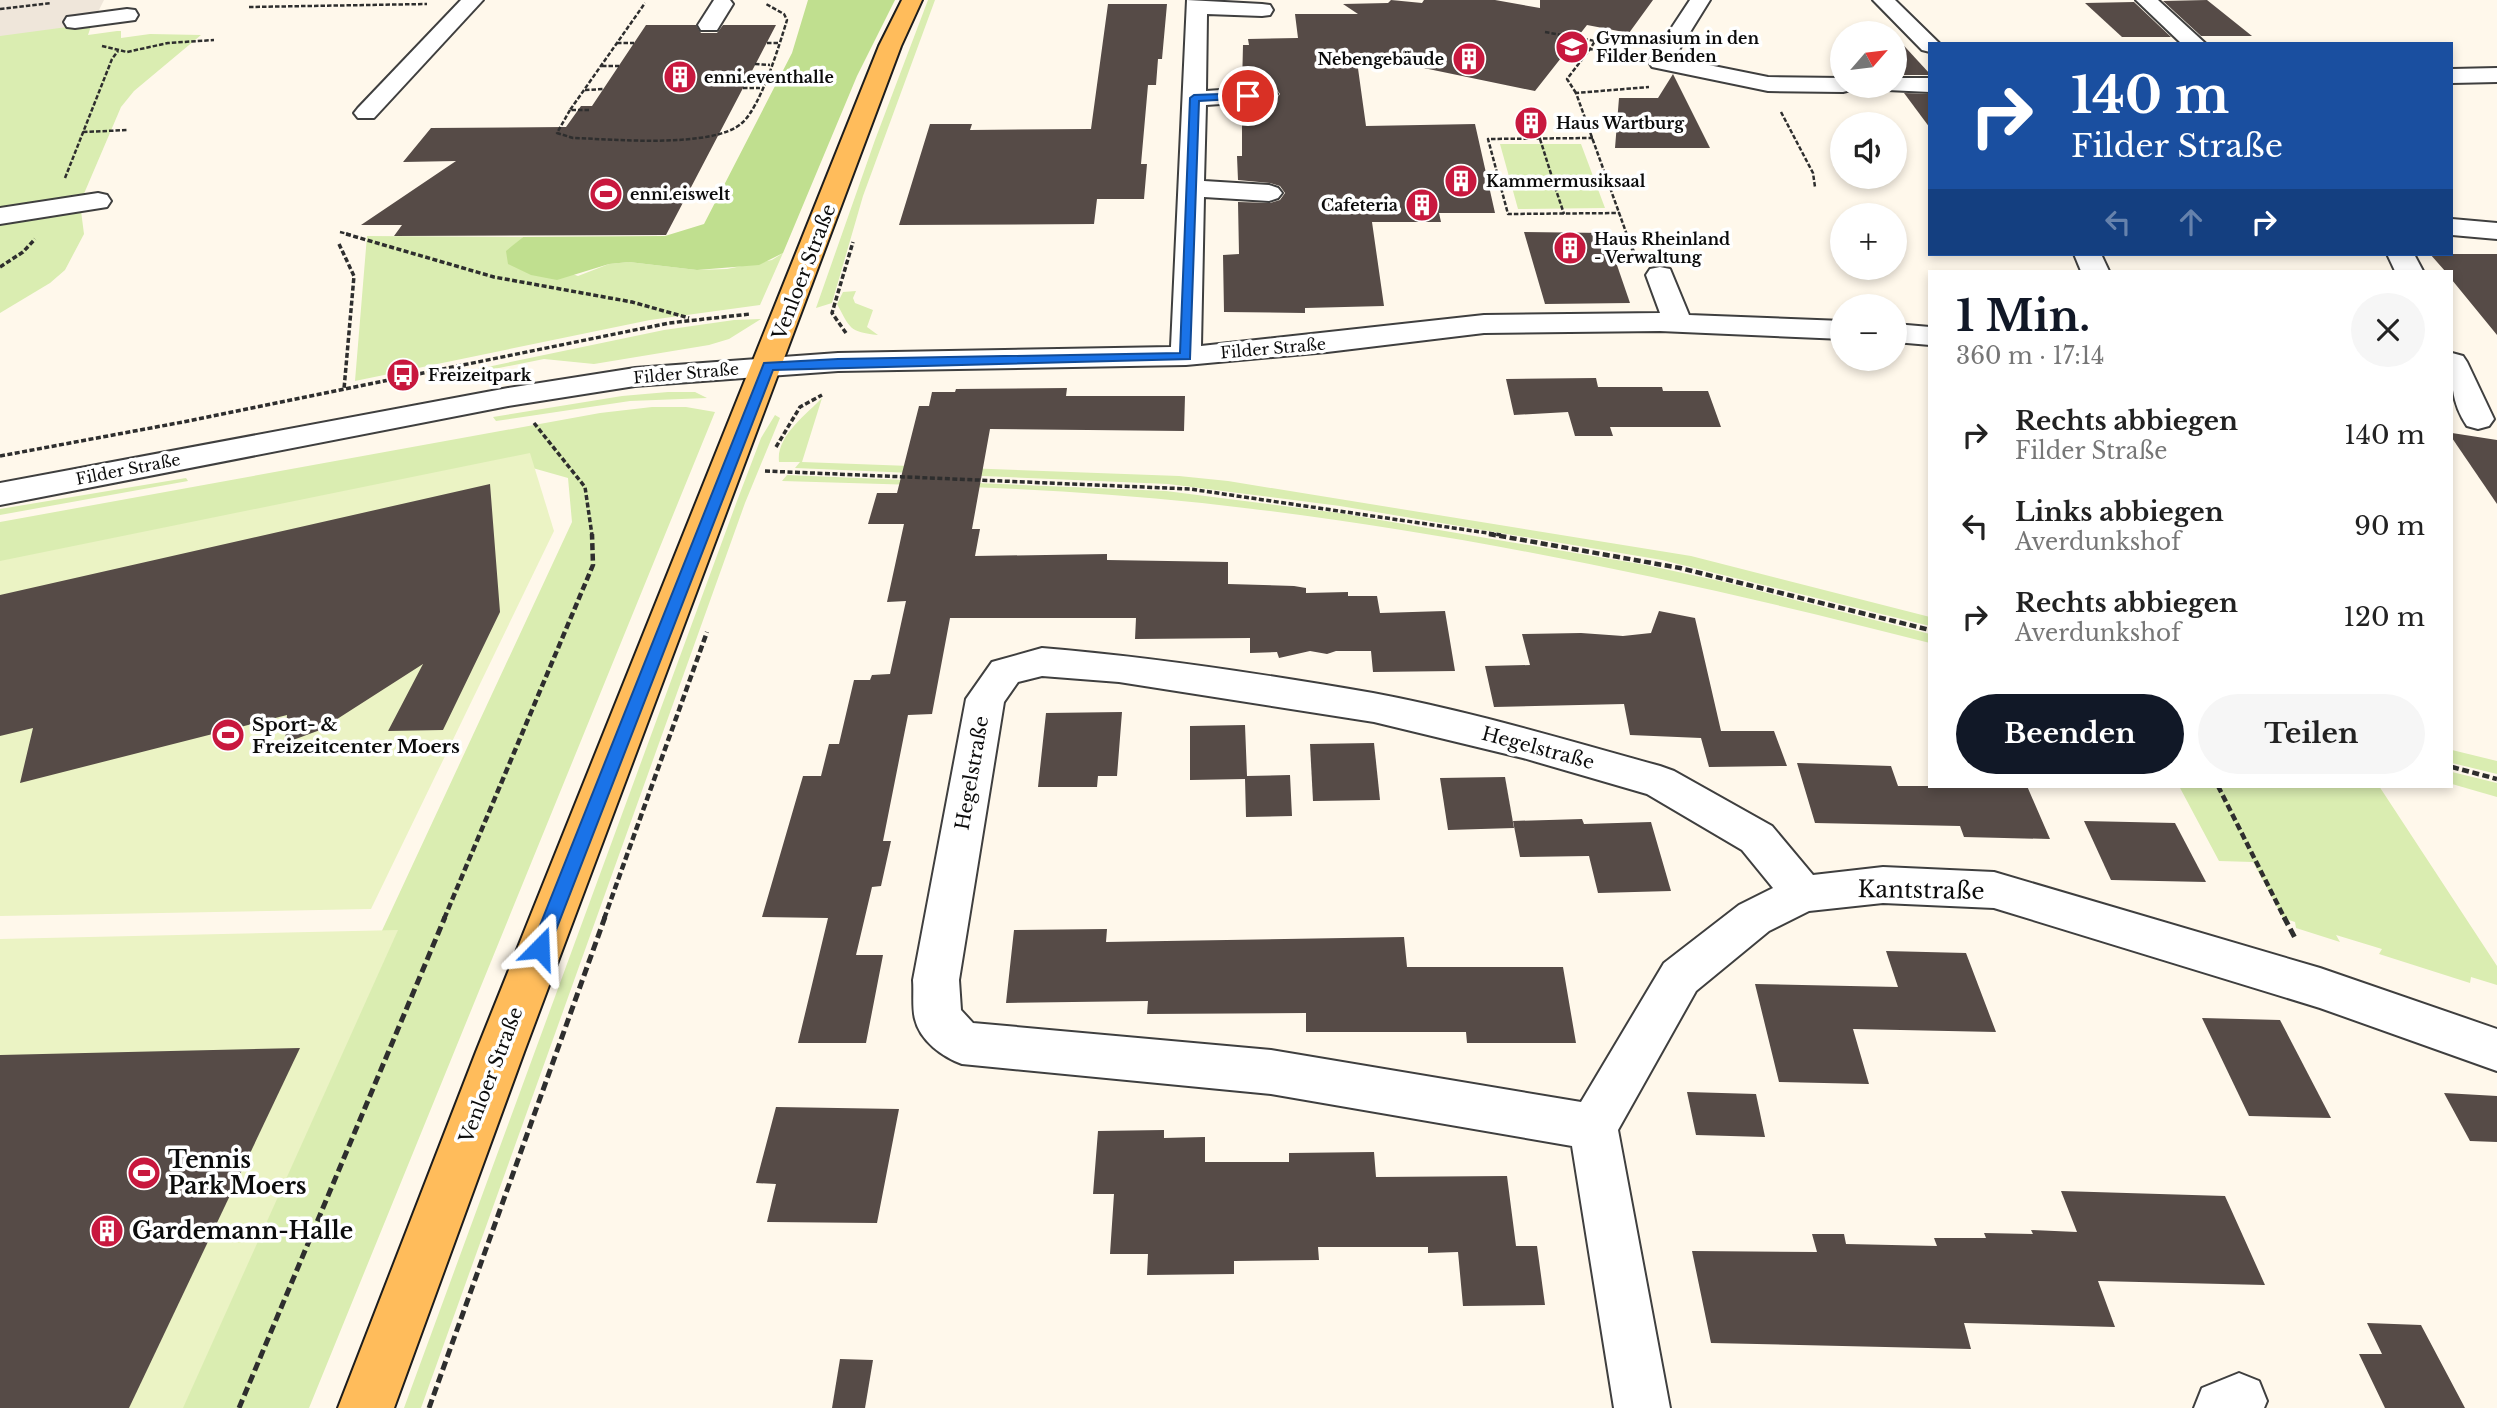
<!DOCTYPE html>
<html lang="de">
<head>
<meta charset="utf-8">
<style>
	body { margin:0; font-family:"Libre Baskerville",serif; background:#f6f6f6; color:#222; height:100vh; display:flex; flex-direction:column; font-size:26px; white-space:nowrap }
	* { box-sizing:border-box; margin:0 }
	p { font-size:23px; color:#767676 }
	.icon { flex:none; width:38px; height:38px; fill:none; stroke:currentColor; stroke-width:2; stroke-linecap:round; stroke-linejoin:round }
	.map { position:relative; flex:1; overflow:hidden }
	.sheet { position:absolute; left:1928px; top:270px; width:525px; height:518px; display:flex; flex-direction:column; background:#fff; border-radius:0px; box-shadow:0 4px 10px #0003 }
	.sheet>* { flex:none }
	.banner { position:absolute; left:1928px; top:42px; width:525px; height:214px; border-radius:0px; box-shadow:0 4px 10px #0003; background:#1a4fa0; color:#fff; overflow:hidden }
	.needle { width:46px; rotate:62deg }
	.buttons { position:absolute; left:1830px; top:21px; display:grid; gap:14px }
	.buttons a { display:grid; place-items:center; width:77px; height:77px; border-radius:50%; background:#fff; box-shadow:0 4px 10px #0003; font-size:35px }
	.pin { position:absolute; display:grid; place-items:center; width:60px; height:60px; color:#fff; margin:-30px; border:4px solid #fff; border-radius:50%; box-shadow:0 2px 7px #0007 }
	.me { position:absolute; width:77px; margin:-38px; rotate:21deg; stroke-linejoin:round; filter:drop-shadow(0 0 5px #0008) }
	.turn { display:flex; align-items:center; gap:24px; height:147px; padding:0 28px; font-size:32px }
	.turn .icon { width:91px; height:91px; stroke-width:2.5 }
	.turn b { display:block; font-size:49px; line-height:60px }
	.lanes { display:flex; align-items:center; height:66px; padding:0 28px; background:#0003; justify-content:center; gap:35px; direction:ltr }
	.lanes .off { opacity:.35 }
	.round { display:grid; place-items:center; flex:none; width:74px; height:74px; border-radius:37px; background:#f6f6f6 }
	.overview { display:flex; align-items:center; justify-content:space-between; height:119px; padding:0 28px }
	h1 { font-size:42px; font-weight:700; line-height:52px; color:#111827 }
	.cta { display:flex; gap:14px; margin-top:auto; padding:14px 28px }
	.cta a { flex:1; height:80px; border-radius:42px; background:#111827; color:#fff; font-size:28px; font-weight:700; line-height:80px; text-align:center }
	.cta a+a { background:#f6f6f6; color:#222 }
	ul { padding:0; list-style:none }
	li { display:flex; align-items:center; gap:21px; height:91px; padding:0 28px }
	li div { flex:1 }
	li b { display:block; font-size:26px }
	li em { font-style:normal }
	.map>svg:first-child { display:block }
	.green { fill:#daedb1 }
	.forest { fill:#c0df8f }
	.pitch { fill:#ebf3c4 }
	.plaza { fill:#efe6da }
	.building { fill:#564b47 }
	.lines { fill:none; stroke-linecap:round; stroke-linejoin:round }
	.minor-casing { stroke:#3f3f3f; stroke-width:4 }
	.major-casing { stroke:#1d1d1d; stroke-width:4 }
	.path-far3 { stroke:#2e2e2e; stroke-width:2.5; stroke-dasharray:4.5 2; stroke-linecap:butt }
	.path-far2 { stroke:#2e2e2e; stroke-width:3.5; stroke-dasharray:5 2.5; stroke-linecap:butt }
	.path-far1 { stroke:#2e2e2e; stroke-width:4.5; stroke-dasharray:7 3.5; stroke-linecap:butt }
	.path { stroke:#2e2e2e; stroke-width:5; stroke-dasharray:9 4.5; stroke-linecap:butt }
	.minor { fill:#fff; fill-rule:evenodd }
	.major { fill:#ffbc5b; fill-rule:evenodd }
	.route { fill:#1a73e8; stroke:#114b97; stroke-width:2 }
	.labels { text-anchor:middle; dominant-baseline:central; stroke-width:7; stroke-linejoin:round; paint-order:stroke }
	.far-poi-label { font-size:16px; font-weight:bold; fill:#0c0c0c; stroke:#fff; text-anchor:start }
	.far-street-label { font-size:16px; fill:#0c0c0c; stroke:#fff }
	.street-label { font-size:19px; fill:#0c0c0c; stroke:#fff }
	.poi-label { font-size:19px; font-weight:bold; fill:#0c0c0c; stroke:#fff; text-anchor:start }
	.near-street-label { font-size:23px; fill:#0c0c0c; stroke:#fff }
	.near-poi-label { font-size:23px; font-weight:bold; fill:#0c0c0c; stroke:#fff; text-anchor:start }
</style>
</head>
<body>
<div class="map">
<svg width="2497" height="1408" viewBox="0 0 2497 1408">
	<rect width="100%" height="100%" fill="#fff8eb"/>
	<g class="green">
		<path d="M0,0l91,26 -3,9 29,-4h4v7l29,-4 51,1 -67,56 -13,16 -41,96 4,31 -19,36 -15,13 -50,30z"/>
		<path d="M928,0h7l-72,196 -31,107 -16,5 59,-168z"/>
		<path d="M1500,144h81l24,64 -87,1z"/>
		<path d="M367,236l156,1 -16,14 71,25 31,-12 20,-2 68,8 30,-1 45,-9 11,-7 -23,52 -110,15 -295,61z"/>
		<path d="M856,291l-3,7 2,5 18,7 -6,17 11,8c-29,-3 -28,-7 -41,-31l6,-12z"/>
		<path d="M761,319l-32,20 -20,6 -115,19 -50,-5 -95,19 -5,-2 220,-46 70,-10z"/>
		<path d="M668,392h27l12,6 -77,3 -134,20 -3,-4 129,-21z"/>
		<path d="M822,398l-20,64 377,14 49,5 463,75 239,61v9l-268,-66 -322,-54 -172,-22 -373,-16 5,-6h-21c-3,-26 27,-47 43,-64z"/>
		<path d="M652,407h34l29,5 -406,996h-149l412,-886 -4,-44 -53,-15 -515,107v-48l600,-109z"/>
		<path d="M775,415l5,3 -35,85 -324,905h-17l333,-907 24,-63z"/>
		<path d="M787,475l379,16 173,22 307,52 74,16 210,53v9c-240,-62 -482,-113 -728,-140 -140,-15 -280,-18 -420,-22z"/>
		<path d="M186,478l2,3 -188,34v-6z"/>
		<path d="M2452,750l45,11v13l-45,-11z"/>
		<path d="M2452,772l45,11v14l-45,-13z"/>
		<path d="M2179,786h200l118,180v19l-26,-8 -1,6 -91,-29 3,-5 -46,-14 4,7 -44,-14 -1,-6 -12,-4 -30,-56 -34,-1z"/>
	</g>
	<path class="forest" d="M808,0h87l-38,76 -74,177 -24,12 -62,5 -68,-8 -20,2 -52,16 -26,-5 -23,-11 -2,-13 17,-14 142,-1 39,-12 88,-171z"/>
	<g class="pitch">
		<path d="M530,453l24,78 -183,378 -371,7v-355z"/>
		<path d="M398,930l-215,478h-183v-469z"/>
	</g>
	<path class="plaza" d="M0,0h104l-13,26 -9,-1 -82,11z"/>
	<g class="building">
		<path d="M1391,0l31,3 2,-3h71l45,8v-8h113l-24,33 -42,-8 -52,66 -179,-37 10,72 109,-2 20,89h-56l2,9h-69l12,84 -79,2v5l-81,-1 -1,-57 16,-1 -1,-52 32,1 10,-3 5,-7 -5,-7 -10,-3 -32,-3 -1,-24h5v-51l32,-3 6,-8 -5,-7 -9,-3 -24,2 1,-41h6l-1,-6 50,-1 -3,-24h63l-15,-10 45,-1z"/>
		<path d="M2207,0l45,36h-51l-38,-35z"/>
		<path d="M2134,2l37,35h-49l-37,-34z"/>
		<path d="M1108,4h59l-5,55h-4l-2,26h-8l-7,79h6l-3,35h-47l-3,25 -195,1 31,-101h42l-2,6 121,-1z"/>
		<path d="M646,25h50l5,8h16l6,-8h53l-110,210 -272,1 8,-11h-41l95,-64 -53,1 28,-34 135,-1 15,-21h11z"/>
		<path d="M1895,36l35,38v1h-35z"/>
		<path d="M1673,74l37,74h-95l4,-50h39z"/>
		<path d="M1904,93l26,1v34z"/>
		<path d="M1524,232l82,1 24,70 -85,1z"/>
		<path d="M2430,254h67v81l-45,-55v-9h-7z"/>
		<path d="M1596,378l2,9h64l1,4h45l13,36h-111l3,9h-38l-7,-24 -54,3 -8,-36z"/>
		<path d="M1067,388l-1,8h119l-1,35 -194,-2 -18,100h8l-5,27 132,-2v6l121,2v22l66,2 12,2v5l42,-1v4h29l3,17 65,-2 10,60 -82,1 -2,-21h-35l-9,3 -17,-3 -31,7 -2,-6 -27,1v-15l-115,1 1,-21h-186l-18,96 -24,1 -25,126h8l-10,45 -9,1 -16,68h27l-17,88h-68l30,-125 -66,-1 41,-141h18l8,-32h10l15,-64h16l2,-5 18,-1 16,-73 -19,1 17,-78h-36l9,-31h20l22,-87h10l3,-14h23l1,-3z"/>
		<path d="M2452,433l45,7v64l-45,-66z"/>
		<path d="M490,484l10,128 -57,118 -55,1 35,-67 -103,66 -35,13 2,-28 -267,68 13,-55 -33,8v-141z"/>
		<path d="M1659,611l36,7 26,113h53l13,35 -78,1 -8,-29 -71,-3 -6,-31 -130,3 -9,-41 45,-1 -8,-31 59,-1 42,3 28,-3z"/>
		<path d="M1122,712l-5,64h-19l-1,11h-59l8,-74z"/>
		<path d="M1245,725l2,51 43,-1 2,41 -46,1 -1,-38 -55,1v-54z"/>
		<path d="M1374,743l6,57 -67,1 -3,-57z"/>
		<path d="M1797,763l94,3 7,20h129l23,53 -86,-2 -4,-11 -145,-3z"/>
		<path d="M1505,777l9,51 -66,2 -8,-52z"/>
		<path d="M1582,819l2,5 67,-2 20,69 -73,2 -9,-37 -69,1 -7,-36z"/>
		<path d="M2084,821l91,2 31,59 -95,-2z"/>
		<path d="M1107,929l-1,13 298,-5 3,30h156l13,76h-109l-1,-11h-160v-19l-159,1 1,-13 -142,2 8,-73z"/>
		<path d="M1886,951l80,2 30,79 -143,-3 16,55 -90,-2 -24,-98 143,3z"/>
		<path d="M2202,1018l78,2 51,98 -82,-2z"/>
		<path d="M300,1048l-171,360h-129v-353z"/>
		<path d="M1687,1092l69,2 9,43 -69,-2z"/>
		<path d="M2444,1093l53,3v46l-27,-1z"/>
		<path d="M776,1107l123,2 -22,114 -110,-1 9,-38 -20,-1z"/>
		<path d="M1164,1130v8l41,-1v25h84v-9l85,-1 2,25 131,-1 9,70h21l8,59 -82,1 -5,-54 -30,1v-6h-110l1,13 -85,1v13l-87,1 1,-21h-38l4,-60h-21l5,-63z"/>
		<path d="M2061,1191l164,5 40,89 -167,-4 17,46 -151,-4 7,26 -260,-6 -19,-92 125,1 -5,-18h32l2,10 91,2 -3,-8h52l-2,-5 49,1 -2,-4 46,2z"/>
		<path d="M2367,1323l54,2 44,83h-80l-26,-54h23z"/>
		<path d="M840,1359l33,1 -8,48h-33z"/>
	</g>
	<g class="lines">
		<defs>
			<g id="minor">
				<path d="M461,0h22l-109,118h-16l-4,-5 4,-5z"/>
				<path d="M714,0h16l3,4 -16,26h-16l-3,-5z"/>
				<path d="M1187,0l75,4 8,1 3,5 -3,5 -8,1 -55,-2 -1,77 59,-4 8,2 4,5 -4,5 -8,2 -59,4 -2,76 65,4 9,3 4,5 -4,5 -9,3 -65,-4 -3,149 283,-31 176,-2 -14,-38 4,-6 10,-2 10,2 19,46 154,6v18l-183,-8 -176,2 -157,19 -141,13 -348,6 -203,15 -127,20 -508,99v-22l508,-95 127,-20 203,-15 333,-6z"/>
				<path d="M1690,0h20l-36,58 94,19 75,1v8h11l-3,4 -8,2 -75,-1 -116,-24 -3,-5z"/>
				<path d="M1873,0h22l45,44h-10v8l-8,-2z"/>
				<path d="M2136,0h22l48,44h-24z"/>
				<path d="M127,9l8,1 3,5 -3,5 -60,8 -8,-1 -3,-5 3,-5 8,-1z"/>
				<path d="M2497,68v14l-45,1v-14z"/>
				<path d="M1895,78h35v14l-43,-2 -3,-4h11z"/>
				<path d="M98,193l9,2 4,6 -4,6 -107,17v-16z"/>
				<path d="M2452,219l45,4v16l-45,-4z"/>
				<path d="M2074,254h27l8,17h-28z"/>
				<path d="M2387,254h27l9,17h-28z"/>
				<path d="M1895,324l35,3v18l-35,-3z"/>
				<path d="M2452,353l11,3 4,6 27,57 -5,7 -11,3 -11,-3c-16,-23 -16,-46 -15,-73z"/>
				<path d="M1042,648c110,9 221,26 331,45 97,18 192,47 287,73l14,5 98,55 41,49 70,-8 111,5 326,96 177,61v42l-177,-63 -326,-100 -111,-5 -74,8 -40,20 -73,60 -78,139 52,278h-56l-42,-262 -301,-52 -309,-30c-19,-7 -42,-23 -47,-45 -3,-11 -1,-27 -2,-39l53,-281 26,-37zM1042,676l77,6 255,40 149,36 124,36 95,56 31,38 -34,17 -75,58 -83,139 -310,-52 -298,-27 -12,-13 -2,-30 45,-278 14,-20z"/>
				<path d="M2239,1373l20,8 8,20 -3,7h-70l8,-20z"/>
			</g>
			<path id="major" d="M902,0h20l-21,46 -377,1006 -130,356h-56l138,-356 403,-1006z"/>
		</defs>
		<use href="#minor" class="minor-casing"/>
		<use href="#major" class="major-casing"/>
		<g class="path-far3">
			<path d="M249,7l178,-3"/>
			<path d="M0,9l51,-6"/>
			<path d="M1545,32l50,9 -5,8 44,9"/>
			<path d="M617,43h17"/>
			<path d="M767,43h13"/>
			<path d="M102,46l25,6 41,-9 46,-3"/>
			<path d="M755,64l15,1"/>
			<path d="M602,66h17"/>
			<path d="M743,88h17"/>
			<path d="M585,90l18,-1"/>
			<path d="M1576,93l-9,-14 23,-30"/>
			<path d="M570,110l-13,23 16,5c39,1 140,11 169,-15 19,-17 37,-77 45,-103l-3,-6 -18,-10"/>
			<path d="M589,110h-19l75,-107"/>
			<path d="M1781,112l32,61 2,14"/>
			<path d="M83,132l45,-2"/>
			<path d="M1593,138l-105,1 20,75 112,-1"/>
			<path d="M1540,139l12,38"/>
			<path d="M1552,177l10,3 2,4 -13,2 -8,-5z"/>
			<path d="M65,178l47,-119 6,-8"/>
			<path d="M1499,181h44"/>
			<path d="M1564,181h44"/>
			<path d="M1555,187l9,27"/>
			<path d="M340,232l12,3"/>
			<path d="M1627,235l-51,-142 73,-6"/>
		</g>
		<g class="path-far2">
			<path d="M346,234l148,43 138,25 57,16"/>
			<path d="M1627,234l9,25"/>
			<path d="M339,244l15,32 -10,113"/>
			<path d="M0,267l23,-15 12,-13"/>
			<path d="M846,333l-14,-20 21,-71"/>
			<path d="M534,423l51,64 7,48"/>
			<path d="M776,447l24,-40 22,-12"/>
			<path d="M0,456l183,-34 486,-99 81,-9"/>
			<path d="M765,471l425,18 311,46"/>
		</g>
		<g class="path-far1">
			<path d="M1489,534l191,34 250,62"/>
			<path d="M2452,767l45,12"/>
			<path d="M2218,786l67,133"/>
			<path d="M444,919l149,-354 -1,-31"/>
			<path d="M604,919l103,-287"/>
		</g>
		<g class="path">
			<path d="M2284,917l11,21"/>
			<path d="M239,1408l206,-491"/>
			<path d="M429,1408l176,-491"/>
		</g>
		<use href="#minor" class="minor"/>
		<use href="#major" class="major"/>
	</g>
	<path class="route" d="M1248,93l3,1v4l-52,3 -9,258 -417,11 -224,578 -3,6 -6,2 -7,-2 -2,-6 233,-585 74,-4 342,-6 10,-255 4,-3z"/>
	<defs>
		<symbol id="school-disc" viewBox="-11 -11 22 22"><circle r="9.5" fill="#c8183e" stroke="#fff"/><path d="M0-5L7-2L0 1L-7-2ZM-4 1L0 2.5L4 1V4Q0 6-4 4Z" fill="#fff"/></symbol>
		<symbol id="building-disc" viewBox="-11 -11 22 22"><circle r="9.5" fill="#c8183e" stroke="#fff"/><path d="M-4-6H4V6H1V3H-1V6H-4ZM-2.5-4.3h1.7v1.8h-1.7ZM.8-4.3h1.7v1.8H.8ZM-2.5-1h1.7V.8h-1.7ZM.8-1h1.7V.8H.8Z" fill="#fff"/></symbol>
		<symbol id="stadium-disc" viewBox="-11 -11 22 22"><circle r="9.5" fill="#c8183e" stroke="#fff"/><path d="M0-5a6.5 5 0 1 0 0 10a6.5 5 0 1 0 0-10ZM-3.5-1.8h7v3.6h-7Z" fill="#fff"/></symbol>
		<symbol id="bus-disc" viewBox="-11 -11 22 22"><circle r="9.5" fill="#c8183e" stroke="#fff"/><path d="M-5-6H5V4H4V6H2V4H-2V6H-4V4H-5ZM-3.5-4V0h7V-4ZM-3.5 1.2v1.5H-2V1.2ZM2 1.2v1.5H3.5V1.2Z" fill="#fff"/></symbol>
	</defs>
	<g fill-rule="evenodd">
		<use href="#school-disc" x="1553" y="28" width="38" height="38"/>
		<use href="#building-disc" x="1450" y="40" width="38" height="38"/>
		<use href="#building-disc" x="661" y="58" width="38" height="38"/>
		<use href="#building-disc" x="1512" y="104" width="38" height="38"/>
		<use href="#building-disc" x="1442" y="162" width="38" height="38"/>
		<use href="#stadium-disc" x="587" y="175" width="38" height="38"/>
		<use href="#building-disc" x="1403" y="186" width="38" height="38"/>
		<use href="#building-disc" x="1551" y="229" width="38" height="38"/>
		<use href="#bus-disc" x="384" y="356" width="38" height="38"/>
		<use href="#stadium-disc" x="209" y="716" width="38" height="38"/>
		<use href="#stadium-disc" x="125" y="1154" width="38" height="38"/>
		<use href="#building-disc" x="88" y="1212" width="38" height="38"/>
	</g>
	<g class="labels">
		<g class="far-poi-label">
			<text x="1596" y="38">Gymnasium in den<tspan x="1596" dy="18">Filder Benden</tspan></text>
			<text x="1444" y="59" text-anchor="end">Nebengebäude</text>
			<text x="704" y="77">enni.eventhalle</text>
			<text x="1556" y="123">Haus Wartburg</text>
			<text x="1486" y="181">Kammermusiksaal</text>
			<text x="630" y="194">enni.eiswelt</text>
			<text x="1398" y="205" text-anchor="end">Cafeteria</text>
			<text x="1594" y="239">Haus Rheinland<tspan x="1594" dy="18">- Verwaltung</tspan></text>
			<text x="428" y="375">Freizeitpark</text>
		</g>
		<g class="far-street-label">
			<text transform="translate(1273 348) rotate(-5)">Filder Straße</text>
			<text transform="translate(686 373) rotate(-5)">Filder Straße</text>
			<text transform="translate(128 469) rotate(-11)">Filder Straße</text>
		</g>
		<g class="street-label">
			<text transform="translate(804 272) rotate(-69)">Venloer Straße</text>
			<text transform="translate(1538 748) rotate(15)">Hegelstraße</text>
			<text transform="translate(972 773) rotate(-80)">Hegelstraße</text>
			<text transform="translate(491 1075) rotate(-69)">Venloer Straße</text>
		</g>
		<g class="poi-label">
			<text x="252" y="724">Sport- &amp;<tspan x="252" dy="22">Freizeitcenter Moers</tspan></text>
		</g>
		<g class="near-street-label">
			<text transform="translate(1921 890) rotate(1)">Kantstraße</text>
		</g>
		<g class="near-poi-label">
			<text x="168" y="1160">Tennis<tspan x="168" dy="26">Park Moers</tspan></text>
			<text x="132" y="1231">Gardemann-Halle</text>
		</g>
	</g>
</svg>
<div class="buttons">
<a><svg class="needle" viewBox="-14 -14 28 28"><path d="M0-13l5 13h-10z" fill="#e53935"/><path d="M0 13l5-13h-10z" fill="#767676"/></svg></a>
<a><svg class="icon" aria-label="sound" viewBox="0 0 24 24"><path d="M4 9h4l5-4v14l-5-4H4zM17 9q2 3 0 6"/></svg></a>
<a>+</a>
<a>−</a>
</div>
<div class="pin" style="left:1248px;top:96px;background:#d93025"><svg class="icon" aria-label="arrive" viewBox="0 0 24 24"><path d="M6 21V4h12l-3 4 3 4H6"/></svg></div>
<svg class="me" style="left:540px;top:948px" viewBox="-20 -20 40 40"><path d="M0-17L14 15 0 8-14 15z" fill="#1a73e8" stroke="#fff" stroke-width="4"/></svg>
<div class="banner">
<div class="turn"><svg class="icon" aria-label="right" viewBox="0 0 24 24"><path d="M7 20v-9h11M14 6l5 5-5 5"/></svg><div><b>140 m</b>Filder Straße</div></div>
<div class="lanes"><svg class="icon off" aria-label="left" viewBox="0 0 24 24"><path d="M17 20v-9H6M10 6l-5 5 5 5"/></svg><svg class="icon off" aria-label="ahead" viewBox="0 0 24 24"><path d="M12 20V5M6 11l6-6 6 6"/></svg><svg class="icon" aria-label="right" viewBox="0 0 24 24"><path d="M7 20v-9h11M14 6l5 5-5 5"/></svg></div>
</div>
<section class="sheet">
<div class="overview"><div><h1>1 Min.</h1><p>360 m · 17:14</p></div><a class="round"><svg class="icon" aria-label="close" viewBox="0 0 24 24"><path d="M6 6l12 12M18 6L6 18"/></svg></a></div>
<ul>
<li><svg class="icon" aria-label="right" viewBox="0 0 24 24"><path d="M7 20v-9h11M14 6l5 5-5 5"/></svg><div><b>Rechts abbiegen</b><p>Filder Straße</p></div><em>140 m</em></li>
<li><svg class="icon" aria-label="left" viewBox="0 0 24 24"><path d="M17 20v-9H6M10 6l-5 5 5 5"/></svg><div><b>Links abbiegen</b><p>Averdunkshof</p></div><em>90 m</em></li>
<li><svg class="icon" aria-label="right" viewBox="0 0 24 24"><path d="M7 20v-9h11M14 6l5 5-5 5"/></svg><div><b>Rechts abbiegen</b><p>Averdunkshof</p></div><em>120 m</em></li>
</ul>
<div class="cta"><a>Beenden</a><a>Teilen</a></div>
</section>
</div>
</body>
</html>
